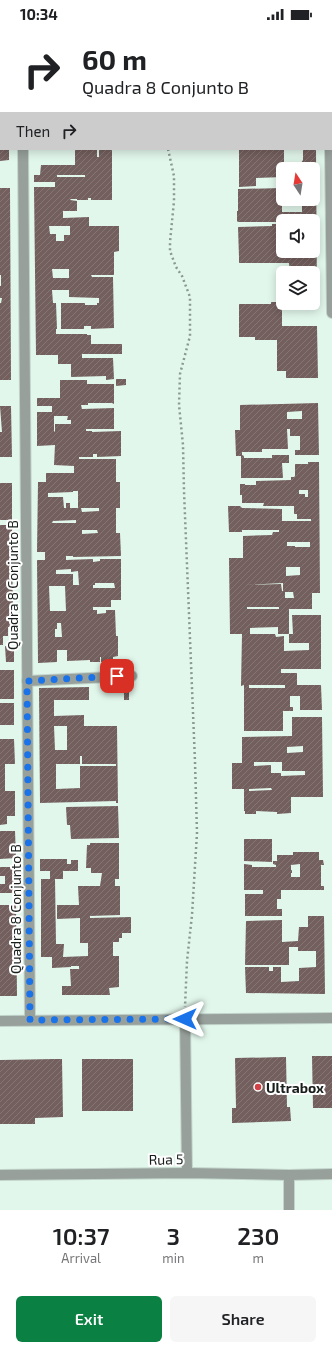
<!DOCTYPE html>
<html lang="en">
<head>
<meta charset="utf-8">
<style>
	body { margin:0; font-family:"Exo 2",sans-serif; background:#f6f6f6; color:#202124; height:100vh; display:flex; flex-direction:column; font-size:15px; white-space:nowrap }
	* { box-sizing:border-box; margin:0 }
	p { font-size:13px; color:#757577 }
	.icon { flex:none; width:22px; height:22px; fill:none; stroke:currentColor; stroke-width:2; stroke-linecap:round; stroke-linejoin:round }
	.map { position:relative; height:1182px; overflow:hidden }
	.panel { display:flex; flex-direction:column; background:#fff; flex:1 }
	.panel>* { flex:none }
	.hud { position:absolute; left:0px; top:0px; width:332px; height:122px; box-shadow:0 2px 10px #0003; background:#fff; color:#202124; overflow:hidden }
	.needle { width:26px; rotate:348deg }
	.fabs { position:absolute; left:276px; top:134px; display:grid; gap:8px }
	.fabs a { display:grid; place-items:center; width:44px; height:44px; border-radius:6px; background:#fff; box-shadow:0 2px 10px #0003; font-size:20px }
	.pin { position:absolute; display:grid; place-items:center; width:34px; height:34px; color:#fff; margin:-17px; border-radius:8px; box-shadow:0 2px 6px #0006 }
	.me { position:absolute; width:44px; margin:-22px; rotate:270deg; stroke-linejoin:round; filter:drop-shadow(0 0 3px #0008) }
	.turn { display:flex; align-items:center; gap:14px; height:84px; padding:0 16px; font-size:18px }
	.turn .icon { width:52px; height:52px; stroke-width:2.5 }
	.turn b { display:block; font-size:28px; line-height:34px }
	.then { display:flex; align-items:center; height:38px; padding:0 16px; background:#0003; gap:8px; font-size:15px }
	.eta { display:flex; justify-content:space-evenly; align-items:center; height:68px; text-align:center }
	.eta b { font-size:24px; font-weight:600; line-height:28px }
	.action { display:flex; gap:8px; margin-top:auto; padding:8px 16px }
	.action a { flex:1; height:46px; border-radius:6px; background:#0b8043; color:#fff; font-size:16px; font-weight:600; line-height:46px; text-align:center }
	.action a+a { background:#f6f6f6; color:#202124 }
	.status { display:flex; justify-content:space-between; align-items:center; height:28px; padding:0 20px; background:#fff; direction:ltr }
	.status svg { height:11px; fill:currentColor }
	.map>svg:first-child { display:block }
	.building { fill:url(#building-hatch); fill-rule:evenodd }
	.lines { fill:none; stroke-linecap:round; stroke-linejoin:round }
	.minor-casing { stroke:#c2d4cb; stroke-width:12 }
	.path { stroke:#8a9991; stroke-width:2.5; stroke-dasharray:2 3; stroke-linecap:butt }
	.minor { stroke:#97a09b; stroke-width:10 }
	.route { stroke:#1a73e8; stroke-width:7; stroke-dasharray:0 12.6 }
	.poi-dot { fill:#d14145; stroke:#fefefe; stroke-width:1.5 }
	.labels { text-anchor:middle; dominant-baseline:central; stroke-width:4; stroke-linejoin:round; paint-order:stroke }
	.street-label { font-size:14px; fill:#181f1b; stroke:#fefefe }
	.poi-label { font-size:14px; font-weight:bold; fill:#181f1b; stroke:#fefefe; text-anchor:start }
</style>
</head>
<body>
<div class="status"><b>10:34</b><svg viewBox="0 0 49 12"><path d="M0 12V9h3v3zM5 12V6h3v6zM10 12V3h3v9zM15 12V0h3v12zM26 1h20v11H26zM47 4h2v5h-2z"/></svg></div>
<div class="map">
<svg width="332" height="1182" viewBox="0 0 332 1182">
	<defs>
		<pattern id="building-hatch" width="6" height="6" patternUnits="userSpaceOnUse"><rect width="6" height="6" fill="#735f5d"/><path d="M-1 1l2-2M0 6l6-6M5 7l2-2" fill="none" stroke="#857674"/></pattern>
	</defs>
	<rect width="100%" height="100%" fill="#e2f7ec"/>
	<g class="building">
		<path d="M0,121h9v11l-9,1z"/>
		<path d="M75,121h22v8h2v-8h13v51h-21v-2h-3v2h-11v-1h-6l-1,1 7,1v10h-14v7l26,-1v9h30v25l-5,1v23h-23l1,2h21l1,51 -23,1v-3h-7v3h-23v-26h24v2h12v-2h2v-5l-30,-1v-7h-17l1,13h3l1,26h-1v5h31v1h4v9h31v10h-40v4h31l1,21 -8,1v-4l-35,1v-13h-13v-9h-22l-2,-168h21v-5h-21v-7h6l1,-10h34zM57,147h28v2h-28zM49,198h21v9h-6v6h-8v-7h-6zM52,241h17v9h-16z"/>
		<path d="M239,121h4v1l41,-1v20h-1v8l-27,1v8l-17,1z"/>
		<path d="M303,121h13l1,152h-4v-28h-23l-1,-10h-50v-6l-1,-30 34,-1v-2h9l-1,-2h-42l-1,-1v-10h1v-22l44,-1v24h20v-13h11v-30h-16l6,-9zM283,193h30v30l-33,1v-20h3z"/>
		<path d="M0,160h10l1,192h-11v-77h1l1,-5h-2v-12h1v-11h-1z"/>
		<path d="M271,274h11v24h35l1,52h-32v-7h-9v-31h-22v-3h-16v-33h32z"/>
		<path d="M116,351h10v6l-10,1z"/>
		<path d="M60,352h27v4h27v20l-2,-1h-24v2h-7l1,4 32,-1v21h-28v2h6v1l29,-1v25l-24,1v-3h-4v3h-14v2h37v23h4v26h-4v25h4l1,23 -48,1v-1h-7v4l27,-1v3l7,-1v-2h21v41h-10v7h-18v3h4v4l9,-1v-3h9l1,26h2v20l-5,1v5h-12v-5h-1v5h-10v-2l-23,1v-11h-10v12l-19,1 -1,-103h8v-8h-8l1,-70h8v-9h28v-7l-20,-1 1,-20 -18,1v-34h15v-6h-15v-8h23zM54,388h14l-1,4h4v4h-16v7l-1,1zM73,463h5v17h-8v-5h-4v5h-2l-1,-11h-15v-4l25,-1zM81,480h18v3l-17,1zM76,492v3h-24l1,-2zM82,502h15l1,3 -16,1zM71,541v3l7,-1 1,14h-6v-11h-17v-4zM95,555h19l1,5h-22v-3h2zM49,558h16l1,25h-16zM57,595h4l1,14h-7v-8h2z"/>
		<path d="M318,375l1,52h-24v-5h5v-14h-10v-7h-3l1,20h-26v3h-20v3l2,1v2h28v-3h17v8h-7l1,15h-42v-22h-5l-1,-26h5v-25zM302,383v8h-15v-7z"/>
		<path d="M0,378h11l1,51h-12v-25h2z"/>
		<path d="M308,434h11l1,131h-8v16h-23v25h4l-1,-19h29v54h-40v4h16v12h24l1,25h-22v-14h-10v11h3v4h-10v20h-39v-46l-3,1 1,-52h-12l-1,-76h14v-22l29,-1 1,-3h6v-2h-37v2h-13l-1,-26h12l2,2 40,1v12h29v-2h-14v-5h-3v-8h-31l1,-3h-22v-8h-2v-11h5v1h11v-4l35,-1v-3h3l1,-1v-12h13zM299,462h9v7h-3v-3h-6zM287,514h23v5h-15v-1h-8zM286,539h14v8l-14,1zM283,555v8h-1l-1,-7 -35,1zM285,564h8l1,6h-9zM247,579h32v2h-32zM278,599v7h11v9h20v7l-25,1v-15l-8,1 -1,-3h-25v-6zM249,657h36v3h-36z"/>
		<rect x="0" y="455" width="12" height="37"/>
		<path d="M0,497h12l1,102h-5v9h-5v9h-3z"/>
		<path d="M5,618h9v16h-8z"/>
		<rect x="0" y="642" width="14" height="29"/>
		<path d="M89,659v13h-35v16l30,-1v11h33l1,77h-2v-2l-76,2 -1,-115zM54,698h13v24h-12zM80,728h2v8h34v2h-36v22l-24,1v-25h24z"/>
		<rect x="124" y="659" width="5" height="13"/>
		<rect x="0" y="675" width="14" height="22"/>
		<path d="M292,689h30l1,80h-32v16l-14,1v-2l-21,-1v3h-11v-3h-1v-22h-12v-26h10v-26l50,-1zM303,718v6l-16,1v-6zM254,734h28v9h23v4l-24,1v-3h-10v-8l-17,1zM271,760l1,2 -23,1v-2z"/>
		<path d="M0,711h14l1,25h-10v27h10v25h-8v8l-7,1z"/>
		<path d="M118,778l1,32 -48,1 -1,-14h-3l-1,-18z"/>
		<path d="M0,803h15l1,27 -16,1z"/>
		<path d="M244,811h28v23l-28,-1z"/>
		<path d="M90,815h29v36h-4v7h5v29l-30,1v2l41,-1v16h-9v5h-3v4h-6v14h6v31l-10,1 1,7h-48v-9h9l-1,-17h9v-3h-8v1l-19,1v-11h-11v-78h9v-8h-10v-12h27v5h4v-4h7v11h-15v8h-8l1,65h8l-1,13 25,-1v-13h-8v-25l-23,1v-14h22l-1,-19h22l2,-13h-11v-5h-5l1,-23h3z"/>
		<path d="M293,824h26v8h4l1,5h-3v21h3v4h-43v9h-4v10h5v7h-37v-22h18v-4h-19v-26l8,1v2h24v-2l-3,-1v-3h4v-6h16zM300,836v13h-9v-4h1v-3h-1v-5z"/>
		<path d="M0,839h16v26h-16v-9h5v-8h-5z"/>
		<path d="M0,877h16l1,91h-17z"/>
		<path d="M308,888h16l1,78 -79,-1 -1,-26h24v4h4v-4h8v15l18,-1v-13l17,-1v-16h-18v-4h-9v18h-44l1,-44 36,-1v22l16,-1 1,-14h9z"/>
		<path d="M312,1028h20v52h-19z"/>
		<path d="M286,1029l1,50h3l1,14 -59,2v-15h4l-1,-50z"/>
		<path d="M54,1031h8l1,58 -28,1v6h-35v-64z"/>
		<rect x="82" y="1031" width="51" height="52"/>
	</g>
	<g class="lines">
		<defs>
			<g id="minor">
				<path d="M331,6h1"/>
				<path d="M0,10h1"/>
				<path d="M23,121l7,871"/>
				<path d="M330,121l2,164"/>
				<path d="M27,653l105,-5"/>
				<path d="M185,991l2,154"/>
				<path d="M0,993l332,-3"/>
				<path d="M0,1147l187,-2 102,2 43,-1"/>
				<path d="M289,1147v35"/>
			</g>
		</defs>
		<use href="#minor" class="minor-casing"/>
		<path class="path" d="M168,121l6,27v25l-4,41v9l6,16 6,9 8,21v39l-10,38 -1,31 4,40 1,46 11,271 2,71 -5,82 -5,46 -2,46"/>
		<use href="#minor" class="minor"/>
	</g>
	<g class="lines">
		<path class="route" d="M117,648l-90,5 3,339 155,-1"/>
	</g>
	<circle class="poi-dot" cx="258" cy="1059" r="4"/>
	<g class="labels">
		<g class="street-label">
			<text transform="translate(12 557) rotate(-90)">Quadra 8 Conjunto B</text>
			<text transform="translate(15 881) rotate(-90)">Quadra 8 Conjunto B</text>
			<text transform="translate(166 1131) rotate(-1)">Rua 5</text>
		</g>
		<g class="poi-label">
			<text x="266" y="1059">Ultrabox</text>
		</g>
	</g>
</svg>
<div class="fabs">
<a><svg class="needle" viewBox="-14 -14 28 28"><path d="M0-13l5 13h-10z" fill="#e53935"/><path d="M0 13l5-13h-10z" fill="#757577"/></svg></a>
<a><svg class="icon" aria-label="sound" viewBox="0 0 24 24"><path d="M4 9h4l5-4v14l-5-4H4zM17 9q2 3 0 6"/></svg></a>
<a><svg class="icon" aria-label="layers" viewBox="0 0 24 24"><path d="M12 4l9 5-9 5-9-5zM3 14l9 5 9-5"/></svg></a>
</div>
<div class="pin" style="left:117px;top:648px;background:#d93025"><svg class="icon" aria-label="arrive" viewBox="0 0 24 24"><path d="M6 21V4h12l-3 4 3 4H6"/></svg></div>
<svg class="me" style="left:185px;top:991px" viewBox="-20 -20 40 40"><path d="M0-17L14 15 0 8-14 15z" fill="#1a73e8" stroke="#fff" stroke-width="4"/></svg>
<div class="hud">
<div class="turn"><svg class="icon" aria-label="right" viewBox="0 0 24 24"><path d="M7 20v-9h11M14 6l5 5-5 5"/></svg><div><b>60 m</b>Quadra 8 Conjunto B</div></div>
<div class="then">Then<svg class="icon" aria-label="right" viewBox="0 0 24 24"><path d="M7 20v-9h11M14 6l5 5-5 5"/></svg></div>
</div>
</div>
<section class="panel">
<div class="eta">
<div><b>10:37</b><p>Arrival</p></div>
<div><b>3</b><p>min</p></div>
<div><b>230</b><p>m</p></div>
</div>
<div class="action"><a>Exit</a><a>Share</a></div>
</section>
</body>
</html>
